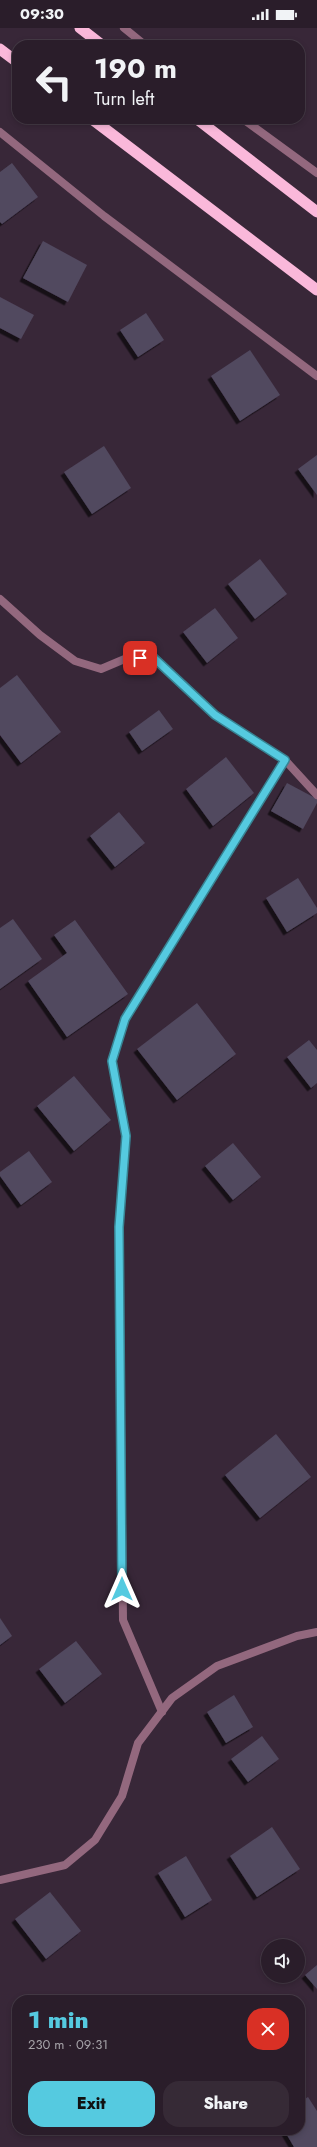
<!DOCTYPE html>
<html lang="en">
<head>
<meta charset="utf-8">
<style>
	body { margin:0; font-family:Jost,sans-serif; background:#362a36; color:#f1f3f6; height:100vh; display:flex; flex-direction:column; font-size:15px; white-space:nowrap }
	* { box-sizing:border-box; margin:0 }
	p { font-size:13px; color:#a5a2a8 }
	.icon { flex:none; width:22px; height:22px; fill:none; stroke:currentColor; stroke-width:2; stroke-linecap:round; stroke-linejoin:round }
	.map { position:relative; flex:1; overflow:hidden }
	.sheet { position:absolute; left:12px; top:1967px; width:293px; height:140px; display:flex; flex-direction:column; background:#2a1d2a; border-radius:16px; box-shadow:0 2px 6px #0003,0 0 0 1px #463b47 }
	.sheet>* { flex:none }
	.guide { position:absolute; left:12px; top:12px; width:293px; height:84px; border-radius:16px; box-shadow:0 2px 6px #0003,0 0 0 1px #463b47; background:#2a1d2a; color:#f1f3f6; overflow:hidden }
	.controls { position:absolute; left:261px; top:1911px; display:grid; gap:8px }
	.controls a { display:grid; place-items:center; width:44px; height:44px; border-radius:50%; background:#2a1d2a; box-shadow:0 2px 6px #0003,0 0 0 1px #463b47; font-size:20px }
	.pin { position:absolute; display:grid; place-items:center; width:34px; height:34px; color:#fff; margin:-17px; border-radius:8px; box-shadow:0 2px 6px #0006 }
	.me { position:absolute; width:44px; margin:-22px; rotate:0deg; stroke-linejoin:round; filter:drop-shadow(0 0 3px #0008) }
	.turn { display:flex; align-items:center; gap:14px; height:84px; padding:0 16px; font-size:18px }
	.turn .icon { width:52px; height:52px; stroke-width:2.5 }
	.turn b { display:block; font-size:28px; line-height:34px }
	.round { display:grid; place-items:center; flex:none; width:42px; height:42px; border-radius:16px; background:#362a36 }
	.headline { display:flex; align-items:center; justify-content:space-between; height:68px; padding:0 16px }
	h1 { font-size:24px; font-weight:800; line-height:30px; color:#55cae0 }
	.primary-button { display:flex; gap:8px; margin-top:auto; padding:8px 16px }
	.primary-button a { flex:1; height:46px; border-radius:16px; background:#55cae0; color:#111; font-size:16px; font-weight:800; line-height:46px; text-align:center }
	.primary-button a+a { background:#362a36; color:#f1f3f6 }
	.status { display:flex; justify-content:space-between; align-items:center; height:28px; padding:0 20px; background:#2a1d2a; direction:ltr }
	.status svg { height:11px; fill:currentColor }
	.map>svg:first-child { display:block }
	.building { fill:#51485f; filter:url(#shadow) }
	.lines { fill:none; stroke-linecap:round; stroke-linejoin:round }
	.minor { stroke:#93687e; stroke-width:8 }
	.tertiary { stroke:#93687e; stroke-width:8 }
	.trunk { stroke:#fab8da; stroke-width:11 }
	.route-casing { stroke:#378392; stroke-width:10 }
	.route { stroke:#55cae0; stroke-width:7 }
</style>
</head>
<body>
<div class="status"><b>09:30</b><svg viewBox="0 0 49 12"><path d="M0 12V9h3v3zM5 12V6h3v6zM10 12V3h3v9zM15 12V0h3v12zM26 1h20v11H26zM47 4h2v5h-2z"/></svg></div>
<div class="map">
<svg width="317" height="2119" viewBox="0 0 317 2119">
	<defs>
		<filter id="shadow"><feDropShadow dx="-3.5" dy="3.5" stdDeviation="0" flood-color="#0009"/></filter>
	</defs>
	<rect width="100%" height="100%" fill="#382738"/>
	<g class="building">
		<path d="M12,135l26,34 -36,27 -2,-2v-50z"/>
		<path d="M43,213l44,24 -19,37 -45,-24z"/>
		<path d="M0,269l34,18 -13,24 -21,-11z"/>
		<path d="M146,285l18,27 -26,17 -18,-27z"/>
		<path d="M250,322l30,45 -40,26 -29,-45z"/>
		<path d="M104,418l27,42 -39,26 -28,-42z"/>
		<path d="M317,427v40l-19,-26z"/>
		<path d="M260,531l27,35 -32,25 -27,-35z"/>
		<path d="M215,580l23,30 -31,25 -24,-31z"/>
		<path d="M17,647l44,57 -40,31 -21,-28v-47z"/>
		<path d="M159,682l14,19 -31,22 -13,-19z"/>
		<path d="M226,729l28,36 -41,33 -27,-37z"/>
		<path d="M287,755l30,16v4l-14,26 -32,-18z"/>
		<path d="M119,784l26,31 -30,24 -25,-31z"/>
		<path d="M298,850l19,30v5l-30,19 -21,-34z"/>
		<path d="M13,891l29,40 -42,30v-61z"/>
		<path d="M75,892l53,74 -61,43 -39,-56 39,-28 -13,-18z"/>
		<path d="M197,975l39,51 -59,46 -40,-51z"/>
		<path d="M309,1012l8,10v33l-6,5 -24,-31z"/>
		<path d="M74,1048l37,44 -37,31 -37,-45z"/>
		<path d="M233,1115l28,34 -28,23 -28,-34z"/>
		<path d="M29,1123l23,31 -31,23 -21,-29v-4z"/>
		<path d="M276,1406l35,43 -51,41 -35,-43z"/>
		<path d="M0,1590l12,18 -12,9z"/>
		<path d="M76,1613l26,33 -37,29 -26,-34z"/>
		<path d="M234,1667l19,32 -27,16 -19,-31z"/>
		<path d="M262,1708l17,23 -31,23 -17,-23z"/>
		<path d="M272,1799l28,42 -43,28 -27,-41z"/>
		<path d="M186,1828l26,44 -27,17 -27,-44z"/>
		<path d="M50,1864l31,39 -35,28 -31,-40z"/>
		<path d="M317,1937v24l-12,-14z"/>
		<path d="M230,1967l4,5h-11z"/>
		<path d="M308,2069l9,14v36h-23l-10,-17h16v-28z"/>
	</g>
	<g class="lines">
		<g class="minor">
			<path d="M0,571l40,36 35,26 26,8 26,-11h27l61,57 70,45 32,35"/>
			<path d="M162,1684l-39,-92 -4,-393 7,-91 -14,-75 13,-42 160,-259"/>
			<path d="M0,1852l65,-15 30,-25 27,-44 16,-53 34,-45 45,-32 80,-30 20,-4"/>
		</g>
		<g class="tertiary">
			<path d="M124,0l21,17"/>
			<path d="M243,91l74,54"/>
			<path d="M0,104l104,84 213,160"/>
		</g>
		<g class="trunk">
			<path d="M80,0l22,17"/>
			<path d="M0,21l17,13"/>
			<path d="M92,91l225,171"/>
			<path d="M197,91l120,93"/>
		</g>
	</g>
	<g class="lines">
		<defs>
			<path id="route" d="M122,1561l-3,-362 7,-91 -14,-75 13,-42 160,-259 -70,-45 -61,-57h-14"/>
		</defs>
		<use href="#route" class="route-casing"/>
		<use href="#route" class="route"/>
	</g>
</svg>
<div class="controls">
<a><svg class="icon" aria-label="sound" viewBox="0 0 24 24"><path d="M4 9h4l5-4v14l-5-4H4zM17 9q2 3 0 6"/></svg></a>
</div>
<div class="pin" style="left:140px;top:630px;background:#d93025"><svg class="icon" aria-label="arrive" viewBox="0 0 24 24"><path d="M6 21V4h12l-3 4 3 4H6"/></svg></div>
<svg class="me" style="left:122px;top:1561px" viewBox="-20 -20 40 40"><path d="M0-17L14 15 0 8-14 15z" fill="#55cae0" stroke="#fff" stroke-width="4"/></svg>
<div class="guide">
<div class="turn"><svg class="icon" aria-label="left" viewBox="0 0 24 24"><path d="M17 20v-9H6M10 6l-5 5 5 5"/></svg><div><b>190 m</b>Turn left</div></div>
</div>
<section class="sheet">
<div class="headline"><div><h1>1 min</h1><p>230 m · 09:31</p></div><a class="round" style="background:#d93025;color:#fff"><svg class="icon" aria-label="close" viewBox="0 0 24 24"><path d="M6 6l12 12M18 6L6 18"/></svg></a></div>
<div class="primary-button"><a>Exit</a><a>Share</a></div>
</section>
</div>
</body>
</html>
